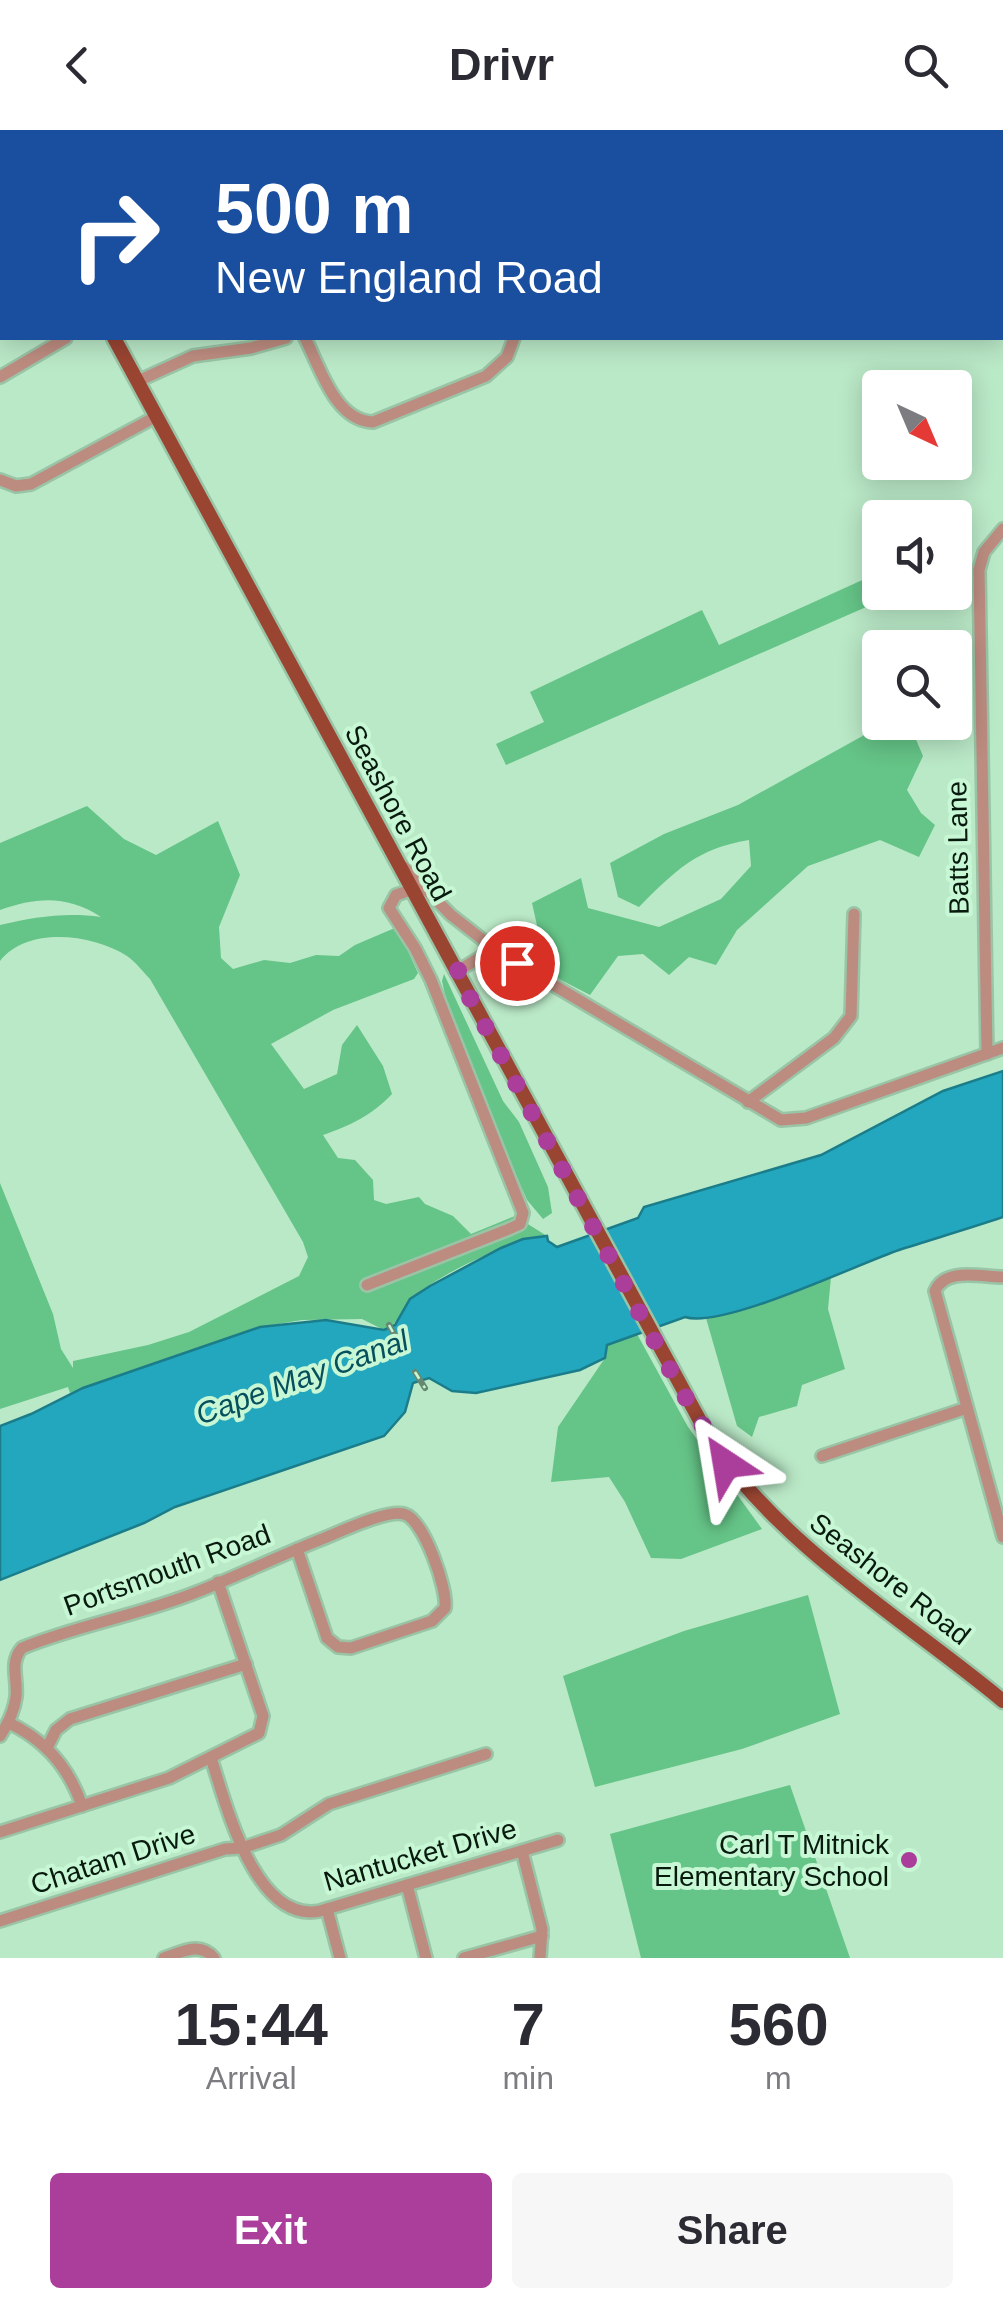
<!DOCTYPE html>
<html lang="en">
<head>
<meta charset="utf-8">
<style>
	body { margin:0; font-family:Arial,sans-serif; background:#f7f7f7; color:#2b2b33; height:100vh; display:flex; flex-direction:column; font-size:38px; white-space:nowrap }
	* { box-sizing:border-box; margin:0 }
	p { font-size:32px; color:#7c7c81 }
	.icon { flex:none; width:55px; height:55px; fill:none; stroke:currentColor; stroke-width:2; stroke-linecap:round; stroke-linejoin:round }
	.map { position:relative; height:1828px; overflow:hidden }
	.sheet { display:flex; flex-direction:column; background:#fff; flex:1 }
	.sheet>* { flex:none }
	.banner { position:absolute; left:0px; top:0px; width:1005px; height:210px; box-shadow:0 5px 25px #0003; background:#1a4fa0; color:#fff; overflow:hidden }
	.needle { width:65px; rotate:136deg }
	.fabs { position:absolute; left:862px; top:240px; display:grid; gap:20px }
	.fabs a { display:grid; place-items:center; width:110px; height:110px; border-radius:10px; background:#fff; box-shadow:0 5px 25px #0003; font-size:50px }
	.pin { position:absolute; display:grid; place-items:center; width:85px; height:85px; color:#fff; margin:-42px; border:5px solid #fff; border-radius:50%; box-shadow:0 2px 10px #0007 }
	.me { position:absolute; width:110px; margin:-55px; rotate:327deg; stroke-linejoin:round; filter:drop-shadow(0 0 8px #0008) }
	.turn { display:flex; align-items:center; gap:35px; height:210px; padding:0 50px; font-size:45px }
	.turn .icon { width:130px; height:130px; stroke-width:2.5 }
	.turn b { display:block; font-size:70px; line-height:85px }
	.eta { display:flex; justify-content:space-evenly; align-items:center; height:170px; text-align:center }
	.eta b { font-size:60px; font-weight:800; line-height:70px }
	.button { display:flex; gap:20px; margin-top:auto; padding:20px 50px }
	.button a { flex:1; height:115px; border-radius:10px; background:#ab3d9b; color:#fff; font-size:40px; font-weight:800; line-height:115px; text-align:center }
	.button a+a { background:#f7f7f7; color:#2b2b33 }
	header { display:flex; justify-content:space-between; align-items:center; height:130px; padding:0 50px; background:#fff; font-size:45px; font-weight:800 }
	.map>svg:first-child { display:block }
	.green { fill:#65c487 }
	.water { fill:#23a7bf; stroke:#1b7d8a; stroke-width:2.5 }
	.lines { fill:none; stroke-linecap:round; stroke-linejoin:round }
	.minor-casing { stroke:#9ac4a6; stroke-width:16 }
	.major-casing { stroke:#9ac4a6; stroke-width:19 }
	.minor { stroke:#bd8c80; stroke-width:11 }
	.major { stroke:#9a4532; stroke-width:14 }
	.rail-casing { stroke:#678870; stroke-width:6 }
	.rail { stroke:#c7f7d4; stroke-width:2.5; stroke-dasharray:8; stroke-linecap:butt }
	.route { stroke:#ab3d9b; stroke-width:18; stroke-dasharray:0 32.4 }
	.poi-dot { fill:#ab3d9b; stroke:#c7f7d4; stroke-width:4 }
	.labels { text-anchor:middle; dominant-baseline:central; stroke-width:8; stroke-linejoin:round; paint-order:stroke }
	.street-label { font-size:28px; fill:#081a0e; stroke:#c7f7d4 }
	.poi-label { font-size:28px; fill:#081a0e; stroke:#c7f7d4; text-anchor:end }
	.water-label { font-size:30px; font-style:italic; fill:#06505d; stroke:#c7f7d4 }
</style>
</head>
<body>
<header><svg class="icon" aria-label="back" viewBox="0 0 24 24"><path d="M15 5l-7 7 7 7"/></svg>Drivr<svg class="icon" aria-label="search" viewBox="0 0 24 24"><circle cx="10" cy="10" r="6"/><path d="M15 15l6 6"/></svg></header>
<div class="map">
<svg width="1003" height="1828" viewBox="0 0 1003 1828">
	<rect width="100%" height="100%" fill="#bae9c7"/>
	<g class="green">
		<path d="M880,442v20l18,1 -392,172 -10,-21 48,-22 -14,-30 172,-82 17,35z"/>
		<path d="M886,593h23l14,33 -16,34 14,23 14,12 -16,32 -39,-17 -72,26 -71,64 -21,35 -27,-8 -20,18 -26,-21 -25,2 -28,39 -73,-38 23,-18 -8,-36 49,-25 7,30 71,19 62,-28 30,-33 -2,-26c-53,9 -73,30 -110,67l-21,-10 -8,-34 54,-29 74,-29z"/>
		<path d="M87,676l37,33 32,16 62,-34 22,54 -21,52 2,31 12,11 31,-9 26,3 26,-8 23,1 16,-11 42,-18 21,46 -4,6 -81,31 -62,34 33,45 33,-15 5,-29 15,-20 26,41 9,28c-21,22 -41,31 -69,41l15,23 17,2 18,20 1,20 12,4 33,-7 6,7 28,12 18,18 44,-18 32,20c-39,5 -103,36 -134,61 -13,11 -12,26 -29,33l-22,-11 -60,1 -42,7 -190,66 -2,-6 -68,22v-226l53,131 8,35 12,19v-7l75,-16 41,-13 110,-56 9,-19 -5,-15 -153,-263c-7,-7 -14,-17 -23,-23 -35,-22 -99,-30 -127,5v-36c34,-8 66,-13 101,-8 -34,-22 -64,-20 -101,-7v-67z"/>
		<path d="M444,844l59,127 16,21 29,65 4,26 -9,6 -16,-19 -15,-34 -62,-149 -8,-36z"/>
		<path d="M831,1147l-3,32 17,60 -43,16 -5,21 -38,11 -7,20 -15,-11 -31,-108z"/>
		<path d="M637,1204l51,93 74,102 -81,30 -30,-1 -26,-56 -16,-25 -58,5 7,-55 47,-69 1,-13z"/>
		<path d="M808,1465l32,119 -98,35 -147,38 -32,-111 121,-45z"/>
		<path d="M790,1655l60,173h-209l-31,-124z"/>
	</g>
	<path class="water" d="M1003,941v146c-35,12 -70,22 -104,33 -44,15 -176,79 -214,67l-78,28 -2,13 -25,12 -104,23 -24,-2 -23,-13 -16,5 -8,29 -21,24 -209,71 -31,16 -144,57v-154l31,-12 52,-26 177,-61 66,-7 58,10 11,-5 15,-26 20,-13 71,-38 22,-9 24,-3 1,5 9,6 81,-29 6,-11 177,-52 122,-64z"/>
	<g class="lines">
		<defs>
			<g id="minor">
				<path d="M933,0l2,2"/>
				<path d="M0,57l2,-1"/>
				<path d="M1002,94l1,1"/>
				<path d="M0,152l2,-1"/>
				<path d="M305,208c15,29 30,83 68,84l113,-46 21,-19 7,-19"/>
				<path d="M0,247l66,-39"/>
				<path d="M138,251l55,-25 58,-8 35,-10"/>
				<path d="M0,350l16,6 15,-2 126,-68"/>
				<path d="M404,737l47,48 50,39 280,166 25,-2 197,-70"/>
				<path d="M456,842l25,-15 20,-3"/>
				<path d="M987,924l-8,-484 5,-18 19,-23"/>
				<path d="M748,972l86,-64 17,-22 3,-102"/>
				<path d="M1003,1147c-22,0 -58,-10 -68,14l68,246"/>
				<path d="M367,1155l142,-56 11,-5 3,-11 -92,-233 -16,-32 -26,-40 7,-13 15,-5"/>
				<path d="M822,1326l145,-48"/>
				<path d="M9,1593c36,17 60,44 73,83"/>
				<path d="M0,1606c8,-12 14,-24 16,-39 2,-19 -7,-34 6,-49 56,-23 118,-33 175,-56 40,-16 80,-35 120,-51 19,-7 69,-32 87,-27 20,5 44,76 41,94l-13,13 -81,27 -13,-1 -11,-9 -30,-89"/>
				<path d="M47,1618l9,-18 14,-11 176,-55"/>
				<path d="M211,1628c15,46 44,166 109,153l238,-71"/>
				<path d="M0,1702l169,-54 90,-45 4,-17 -45,-134"/>
				<path d="M522,1721l20,78 -2,29"/>
				<path d="M407,1755l19,73"/>
				<path d="M327,1779l13,49"/>
				<path d="M0,1791l225,-72 17,-1 39,-13 48,-31 157,-50"/>
				<path d="M164,1828c18,-6 36,-17 50,0"/>
				<path d="M464,1828l78,-22"/>
			</g>
			<g id="major">
				<path d="M0,40l2,3"/>
				<path d="M114,208l598,1105c74,107 192,176 291,258"/>
			</g>
		</defs>
		<use href="#minor" class="minor-casing"/>
		<use href="#major" class="major-casing"/>
		<use href="#minor" class="minor"/>
		<use href="#major" class="major"/>
		<defs>
			<g id="rail">
				<path d="M389,1195l5,9"/>
				<path d="M415,1242l10,16"/>
			</g>
		</defs>
		<use href="#rail" class="rail-casing"/>
		<use href="#rail" class="rail"/>
	</g>
	<g class="lines">
		<path class="route" d="M517,833c-27,-16 -37,-7 -61,9l224,416 46,76"/>
	</g>
	<circle class="poi-dot" cx="909" cy="1730" r="10"/>
	<g class="labels">
		<g class="street-label">
			<text transform="translate(398 683) rotate(62)">Seashore Road</text>
			<text transform="translate(958 718) rotate(-91)">Batts Lane</text>
			<text transform="translate(167 1440) rotate(-20)">Portsmouth Road</text>
			<text transform="translate(890 1449) rotate(38)">Seashore Road</text>
			<text transform="translate(420 1725) rotate(-16)">Nantucket Drive</text>
			<text transform="translate(113 1729) rotate(-18)">Chatam Drive</text>
		</g>
		<g class="poi-label">
			<text x="889" y="1714">Carl T Mitnick<tspan x="889" dy="32">Elementary School</tspan></text>
		</g>
		<g class="water-label">
			<text transform="translate(302 1247) rotate(-20)">Cape May Canal</text>
		</g>
	</g>
</svg>
<div class="fabs">
<a><svg class="needle" viewBox="-14 -14 28 28"><path d="M0-13l5 13h-10z" fill="#e53935"/><path d="M0 13l5-13h-10z" fill="#7c7c81"/></svg></a>
<a><svg class="icon" aria-label="sound" viewBox="0 0 24 24"><path d="M4 9h4l5-4v14l-5-4H4zM17 9q2 3 0 6"/></svg></a>
<a><svg class="icon" aria-label="search" viewBox="0 0 24 24"><circle cx="10" cy="10" r="6"/><path d="M15 15l6 6"/></svg></a>
</div>
<div class="pin" style="left:517px;top:833px;background:#d93025"><svg class="icon" aria-label="arrive" viewBox="0 0 24 24"><path d="M6 21V4h12l-3 4 3 4H6"/></svg></div>
<svg class="me" style="left:726px;top:1334px" viewBox="-20 -20 40 40"><path d="M0-17L14 15 0 8-14 15z" fill="#ab3d9b" stroke="#fff" stroke-width="4"/></svg>
<div class="banner">
<div class="turn"><svg class="icon" aria-label="right" viewBox="0 0 24 24"><path d="M7 20v-9h11M14 6l5 5-5 5"/></svg><div><b>500 m</b>New England Road</div></div>
</div>
</div>
<section class="sheet">
<div class="eta">
<div><b>15:44</b><p>Arrival</p></div>
<div><b>7</b><p>min</p></div>
<div><b>560</b><p>m</p></div>
</div>
<div class="button"><a>Exit</a><a>Share</a></div>
</section>
</body>
</html>
